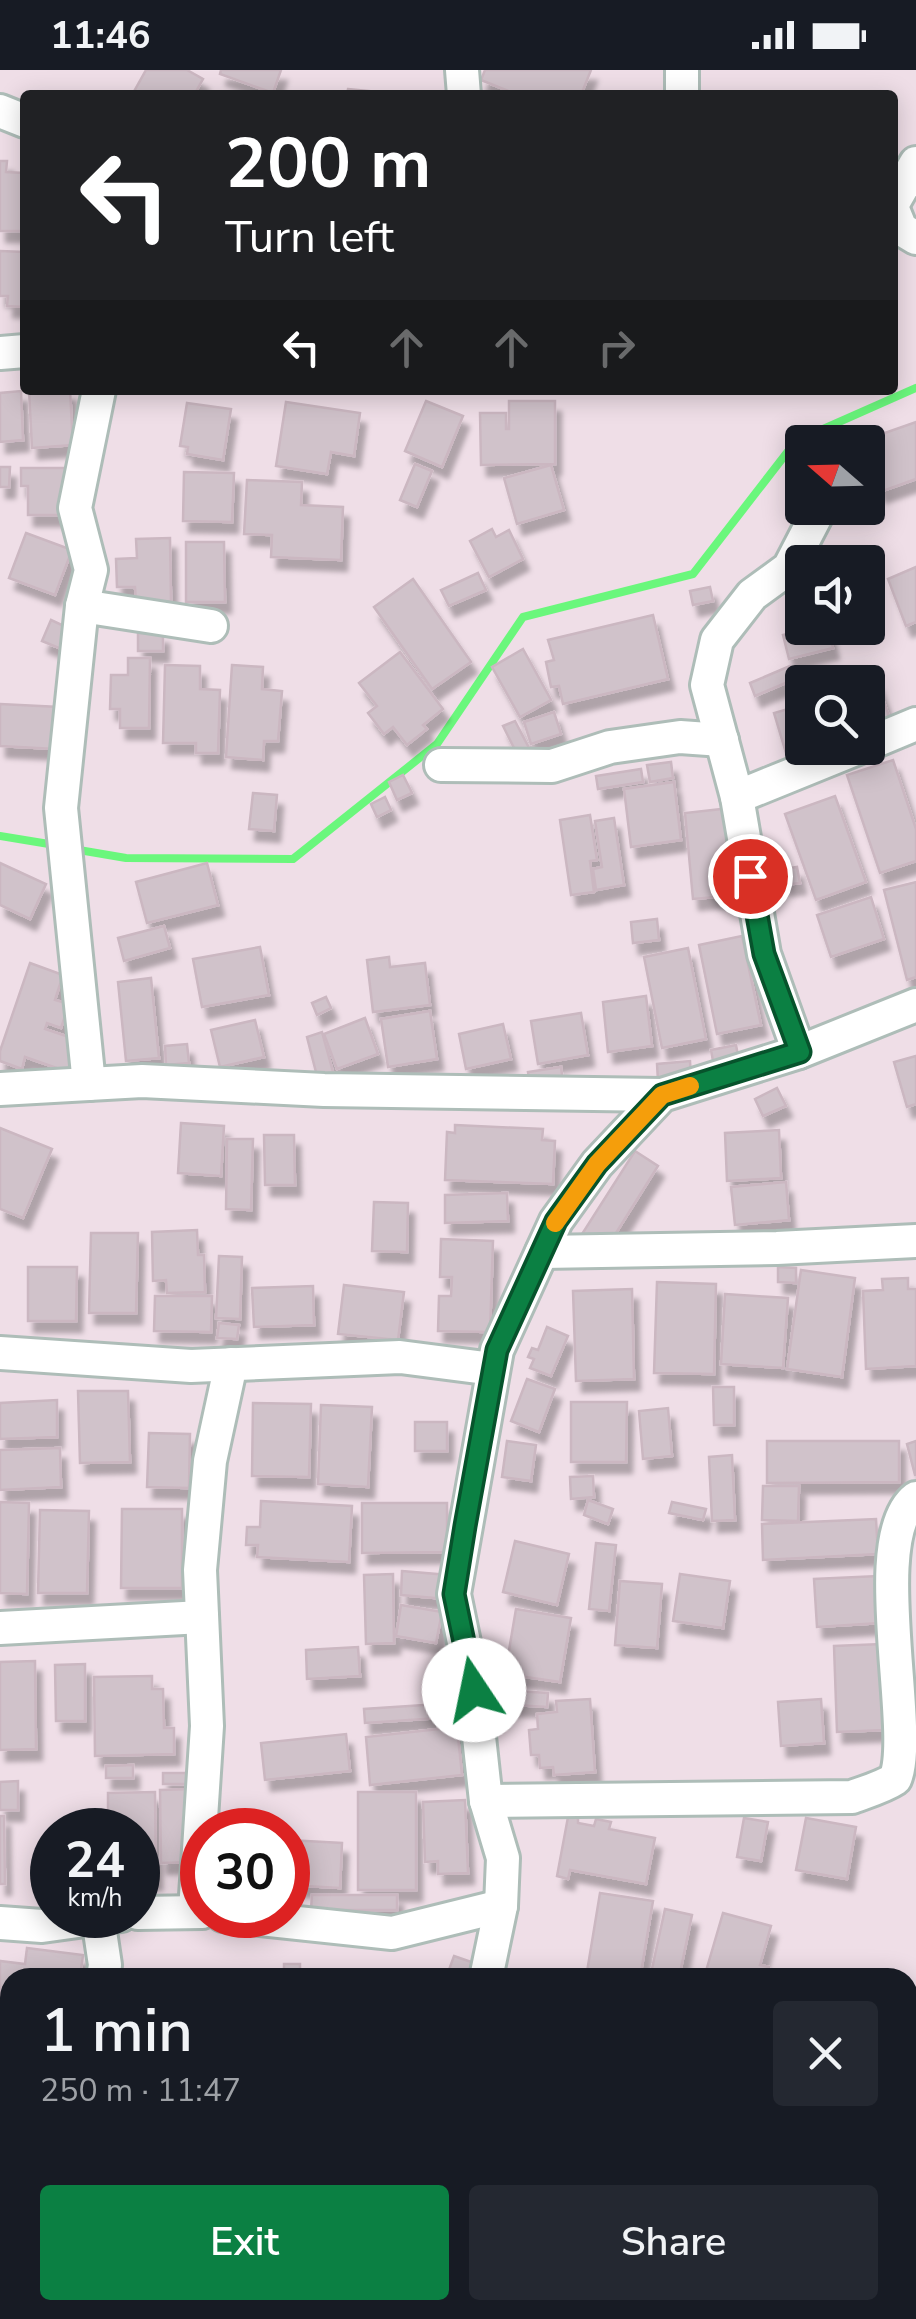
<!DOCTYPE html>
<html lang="en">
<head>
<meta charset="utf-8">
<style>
	body { margin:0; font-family:"Nunito Sans",sans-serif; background:#242831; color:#f1f3f6; height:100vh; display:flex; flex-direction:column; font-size:38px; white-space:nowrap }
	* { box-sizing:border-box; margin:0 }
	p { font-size:32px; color:#9ea1a6 }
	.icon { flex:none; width:55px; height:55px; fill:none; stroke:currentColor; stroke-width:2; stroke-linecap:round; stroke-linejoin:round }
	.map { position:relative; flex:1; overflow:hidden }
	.panel { position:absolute; left:0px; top:1898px; width:918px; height:352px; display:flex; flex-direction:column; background:#171b24; border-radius:30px 30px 0 0; box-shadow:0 5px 25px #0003 }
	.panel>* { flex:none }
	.hud { position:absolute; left:20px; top:20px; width:878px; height:305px; border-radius:10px; box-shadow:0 5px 25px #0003; background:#202124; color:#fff; overflow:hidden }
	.needle { width:65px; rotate:290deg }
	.buttons { position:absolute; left:785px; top:355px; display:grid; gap:20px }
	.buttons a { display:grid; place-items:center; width:100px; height:100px; border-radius:10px; background:#171b24; box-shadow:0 5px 25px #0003; font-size:50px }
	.speed { position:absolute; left:30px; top:1738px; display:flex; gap:20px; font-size:50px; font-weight:700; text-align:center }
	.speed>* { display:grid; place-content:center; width:130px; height:130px; border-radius:50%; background:#171b24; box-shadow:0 5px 25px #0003; line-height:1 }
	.speed small { font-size:25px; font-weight:400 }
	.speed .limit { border:15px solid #d22; background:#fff; color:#111 }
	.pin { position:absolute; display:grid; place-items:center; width:85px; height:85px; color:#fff; margin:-42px; border:5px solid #fff; border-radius:50%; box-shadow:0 2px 10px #0007 }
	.me { position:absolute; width:110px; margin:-55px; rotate:349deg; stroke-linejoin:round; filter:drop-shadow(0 0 8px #0008) }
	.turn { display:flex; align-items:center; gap:35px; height:210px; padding:0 40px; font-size:45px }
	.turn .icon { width:130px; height:130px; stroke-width:2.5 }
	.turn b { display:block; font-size:70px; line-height:85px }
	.lanes { display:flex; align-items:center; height:95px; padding:0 40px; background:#0003; justify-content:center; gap:50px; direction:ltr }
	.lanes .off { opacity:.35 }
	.round { display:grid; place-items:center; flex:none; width:105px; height:105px; border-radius:10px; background:#242831 }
	.overview { display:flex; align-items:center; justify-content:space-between; height:170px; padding:0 40px }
	h1 { font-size:60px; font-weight:600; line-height:75px }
	.button { display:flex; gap:20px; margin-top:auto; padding:20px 40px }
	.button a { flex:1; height:115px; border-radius:10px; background:#0b8043; color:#fff; font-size:40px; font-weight:600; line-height:115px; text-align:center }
	.button a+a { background:#242831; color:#f1f3f6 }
	.status { display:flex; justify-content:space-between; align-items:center; height:70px; padding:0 50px; background:#171b24; direction:ltr }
	.status svg { height:28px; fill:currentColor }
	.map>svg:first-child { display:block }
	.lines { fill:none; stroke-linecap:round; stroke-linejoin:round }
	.stream { stroke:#6af77c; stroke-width:8 }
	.building { fill:#d0c2ca; stroke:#cbb7c1; stroke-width:2.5; filter:url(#shadow) }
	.minor-casing { stroke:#aebdb8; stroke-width:38 }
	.minor { stroke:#fff; stroke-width:32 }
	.route-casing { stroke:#07532c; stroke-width:25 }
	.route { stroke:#0b8043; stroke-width:18 }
	.slow { stroke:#f59e0b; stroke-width:18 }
</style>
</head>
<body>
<div class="status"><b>11:46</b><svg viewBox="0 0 49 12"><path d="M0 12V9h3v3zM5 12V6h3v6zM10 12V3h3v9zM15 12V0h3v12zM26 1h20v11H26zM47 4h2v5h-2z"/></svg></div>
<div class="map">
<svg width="916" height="2249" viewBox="0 0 916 2249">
	<defs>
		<filter id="shadow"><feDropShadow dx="6" dy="11" stdDeviation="2.5" flood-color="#0004"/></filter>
	</defs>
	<rect width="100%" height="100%" fill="#efdee7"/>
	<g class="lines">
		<g class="stream">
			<path d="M0,766l55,9"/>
			<path d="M73,779l53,9 167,1 144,-115 86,-127 170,-43 103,-133 120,-53"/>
		</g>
	</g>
	<g class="building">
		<path d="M146,0h41l16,9 -9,16h-62z"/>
		<path d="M221,0h60l-8,23 -53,-19z"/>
		<path d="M485,0h106l-10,25h-63l-37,-15z"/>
		<path d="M348,19l61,6h-62z"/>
		<path d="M0,91h7l-1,11 18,1 -2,58h-22z"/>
		<path d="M0,181l25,1v55l-18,-1 1,-10h-8z"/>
		<path d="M29,320h41l3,55 -41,3z"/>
		<path d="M21,321l2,49 -23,2v-49z"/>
		<path d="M426,331l37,15 -21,51 -37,-16z"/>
		<path d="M509,331h46v63l-74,1 -1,-52h26v16h3z"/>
		<path d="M286,332l74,11 -6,43 -23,-4 -4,22 -51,-8z"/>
		<path d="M187,333l44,6 -8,51 -36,-6 1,-7 -8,-1z"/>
		<path d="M916,352v57l-36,13 -12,-35v-15l-6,-1z"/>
		<path d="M415,394l17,7 -15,36 -17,-7z"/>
		<path d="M551,395l13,45 -47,14 -13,-46z"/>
		<path d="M0,397h10l-1,20h-9z"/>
		<path d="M21,398h46v47h-39v-29h-7z"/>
		<path d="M184,402l50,1 -2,49 -49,-1z"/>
		<path d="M247,410l55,2 -1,23 42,2 -2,53 -70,-3 1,-22 -28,-1z"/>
		<path d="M492,459l4,8 13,-7 14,29 -34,18 -19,-36z"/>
		<path d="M26,463l46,17 -17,45 -46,-17z"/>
		<path d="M170,468l1,63 -35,1 -1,-15h-18l-1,-28 21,-1 -1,-19z"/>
		<path d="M186,472h38l1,60h-39z"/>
		<path d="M916,497v55l-10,4 -18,-47z"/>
		<path d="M478,503l8,17 -37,16 -8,-16z"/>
		<path d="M413,509l58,83 -39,27 -58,-82z"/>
		<path d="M710,517l3,14 -20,4 -3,-14z"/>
		<path d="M802,542v16h26l5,20 -44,11 -6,-24 14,-3 -4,-17z"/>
		<path d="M653,545l15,64 -105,25 -4,-18 -8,1 -5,-25 8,-2 -6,-20z"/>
		<path d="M51,550l24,11 -9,20 -24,-10z"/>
		<rect x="138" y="563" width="25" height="18"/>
		<path d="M523,579l28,51 -31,17 -28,-50z"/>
		<path d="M400,582l43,57 -20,16 4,4 -20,16 -14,-18 -9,7 -16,-21 9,-7 -18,-23z"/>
		<path d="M128,588h22l-1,70h-29v-19h-10l1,-34h17z"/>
		<path d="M165,595l35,1v23l20,1 -2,63h-22v-10h-33z"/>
		<path d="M232,595l31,2 -1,22 20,2 -4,50h-14l-1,19 -37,-3z"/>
		<path d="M790,596l5,13 -40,17 -5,-13z"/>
		<path d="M876,610l14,39 -22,8v-44z"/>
		<path d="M0,634l59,3 -3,42 -56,-3z"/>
		<path d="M802,635l2,43 -18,5 -12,-40z"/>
		<path d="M554,642l7,22 -30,10 -7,-22z"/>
		<path d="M515,651l14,27 -12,6 -14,-28z"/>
		<path d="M893,690l23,69v32l-36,12 -33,-98z"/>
		<path d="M671,692l2,16 -23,4 -3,-17z"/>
		<path d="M641,699l2,13 -45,7 -2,-13z"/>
		<path d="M403,705l9,18 -15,7 -8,-18z"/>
		<path d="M674,712l7,58 -50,7 -7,-58z"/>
		<path d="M253,723l24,2 -3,36 -25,-2z"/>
		<path d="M835,726l31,86 -50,18 -31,-86z"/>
		<path d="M385,727l6,13 -14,7 -6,-13z"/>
		<path d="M731,738l8,87 -46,4 -8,-86z"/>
		<path d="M590,745l7,45 -7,1 4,31 -23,3 -11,-75z"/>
		<path d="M614,748l10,67 -28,5 -3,-21 9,-2 -7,-46z"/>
		<path d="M0,793l46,21 -16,35 -30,-14z"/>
		<path d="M207,793l11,42 -71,18 -11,-41z"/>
		<path d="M797,797l3,16 -15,2 -2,-16z"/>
		<path d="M916,812v95l-9,3 -23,-90z"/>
		<path d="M871,827l13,42 -53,18 -14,-42z"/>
		<path d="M657,849l2,21 -26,3 -2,-21z"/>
		<path d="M164,856l6,22 -46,13 -6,-23z"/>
		<path d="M742,866l19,89 -44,9 -18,-89z"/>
		<path d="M260,877l9,48 -67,12 -9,-48z"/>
		<path d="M688,878l18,91 -44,9 -18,-91z"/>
		<path d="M389,887l1,10 35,-4 5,42 -57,7 -6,-52z"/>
		<path d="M30,893l33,12 -8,25 14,4 -8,24 -14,-5 -2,6 33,11 -10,32 -43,-15 -3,12 -22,-8v-10z"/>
		<path d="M151,908l8,80 -33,3 -8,-79z"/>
		<path d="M646,926l6,50 -44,6 -5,-50z"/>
		<path d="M326,927l5,11 -14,7 -5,-12z"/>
		<path d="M430,941l7,48 -49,8 -7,-48z"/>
		<path d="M581,943l7,42 -50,9 -7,-43z"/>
		<path d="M365,948l13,36 -41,15 -13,-35z"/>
		<path d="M255,950l9,37 -44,10 -9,-37z"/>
		<path d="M503,954l8,35 -45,10 -7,-35z"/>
		<path d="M322,962l11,40 -16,4 -10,-39z"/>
		<path d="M187,974l2,19 -23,2 -1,-19z"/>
		<path d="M736,975l4,21 -25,6 -4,-22z"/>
		<path d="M916,986v48l-9,3 -13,-45z"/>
		<path d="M690,991l1,17 -33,3 -1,-17z"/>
		<path d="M561,997l2,15 -33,5 -2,-15z"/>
		<path d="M777,1018l9,18 -23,10 -8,-17z"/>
		<path d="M181,1053l43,3 -3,50 -43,-3z"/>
		<path d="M455,1055l88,4 -1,11 13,1 -2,43 -108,-4 2,-48 8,1z"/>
		<path d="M0,1058l52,21 -29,69 -23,-9z"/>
		<path d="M779,1060l2,48 -54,3 -2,-48z"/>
		<path d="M264,1065h30l1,50h-30z"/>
		<path d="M227,1069h26l-2,71 -25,-1z"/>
		<path d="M635,1081l23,15 -52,83 -24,-15z"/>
		<path d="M786,1112l3,38 -54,5 -4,-38z"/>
		<path d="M507,1123l1,28 -63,2v-28z"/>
		<path d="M374,1132l34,1 -1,49 -35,-1z"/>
		<path d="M197,1160l1,25h6l1,37 -38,1 -1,-13 -13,1 -1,-49z"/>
		<path d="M91,1163h47l-2,80h-47z"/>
		<path d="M441,1169l52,2 -3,91 -52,-1 1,-35h12l1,-19h-12z"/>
		<path d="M219,1186l23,1 -2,62 -24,-1z"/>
		<path d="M28,1197h49l-1,54h-48z"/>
		<path d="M778,1197l18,1v15l-18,-1z"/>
		<path d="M801,1200l54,8 -13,99 -55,-8z"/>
		<path d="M908,1208v11h8v77l-50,3 -3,-78 20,-1 -1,-11z"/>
		<path d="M657,1212l59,2 -2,90 -60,-1z"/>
		<path d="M344,1215l60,7 -6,48 -60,-6z"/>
		<path d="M313,1216l1,39 -60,2 -2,-39z"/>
		<path d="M632,1219l2,90 -58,2 -3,-90z"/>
		<path d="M725,1224l63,4 -5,70 -62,-4z"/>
		<path d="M155,1226h57l-1,36 -57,-1z"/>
		<path d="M219,1253l20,2 -2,14 -20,-1z"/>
		<path d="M547,1257l21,9 -17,40 -21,-8 4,-9 -6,-2 4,-9 6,2z"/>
		<path d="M527,1309l28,10 -16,43 -28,-11z"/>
		<path d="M713,1317h21v38h-20z"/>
		<path d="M78,1321h50l2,71 -50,1z"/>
		<path d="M57,1330v37l-57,2v-36z"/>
		<path d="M571,1332h56l-1,60h-55z"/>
		<path d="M253,1333l58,1 -2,73 -57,-1z"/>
		<path d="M321,1335l51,2 -4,80 -50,-3z"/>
		<path d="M668,1338l4,48 -29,3 -4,-48z"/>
		<rect x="415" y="1352" width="32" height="29"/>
		<path d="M149,1363l41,1 -1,54 -42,-1z"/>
		<path d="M507,1371l29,4 -5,36 -29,-4z"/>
		<path d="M767,1371h132v41l-132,1z"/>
		<path d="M916,1371v34h-1l-8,-31z"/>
		<path d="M60,1378l1,39 -61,3v-40z"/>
		<path d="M732,1385l3,65 -23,1 -3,-64z"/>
		<path d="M593,1406l1,21 -23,2 -1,-22z"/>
		<path d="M763,1416h36l-1,35 -36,-1z"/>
		<path d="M588,1430l25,9 -5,15 -24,-9z"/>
		<path d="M261,1431l91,5 -3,56 -92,-5 1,-12h-12l1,-18h13z"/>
		<path d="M0,1432l29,1 -2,91 -27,-1z"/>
		<path d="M672,1432l34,7 -3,11 -34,-7z"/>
		<path d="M362,1433h85v49l-85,1z"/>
		<path d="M122,1439h60v79h-61z"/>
		<path d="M40,1440l49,1 -2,82h-49z"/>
		<path d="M876,1449l2,35 -115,6 -1,-36z"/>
		<path d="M515,1471l54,13 -12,51 -54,-13z"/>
		<path d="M596,1473l20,2 -7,66 -20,-2z"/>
		<path d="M402,1501l46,4 -2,24 -45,-4z"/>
		<path d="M393,1504l1,69 -28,1 -2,-69z"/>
		<path d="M680,1504l50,7 -7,47 -50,-7z"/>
		<path d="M878,1506l2,47 -63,4 -3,-48z"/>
		<path d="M620,1511l42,3 -5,64 -42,-3z"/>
		<path d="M401,1535l41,7 -6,31 -40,-7z"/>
		<path d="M516,1539l55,9 -11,64 -55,-8z"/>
		<path d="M881,1574l3,86 -47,2 -3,-86z"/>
		<path d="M358,1577l2,29 -53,3 -1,-29z"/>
		<path d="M35,1591l1,88 -36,1v-88z"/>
		<path d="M85,1594v57h-29l-1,-56z"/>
		<path d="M152,1606v13h11l1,39h10v26l-79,2 -1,-79z"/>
		<path d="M500,1620l48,3 -1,14 -48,-3z"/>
		<path d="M590,1629l5,73 -41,3 -1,-8 -13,1 -1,-13h-8l-2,-25 9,-1 -1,-15 20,-2 -1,-11z"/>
		<path d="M821,1629l3,44 -43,3 -3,-44z"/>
		<path d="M454,1633v14l-89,6 -1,-14z"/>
		<path d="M457,1657l5,48 -92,10 -4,-48z"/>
		<path d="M346,1664l4,37 -85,9 -4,-37z"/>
		<path d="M133,1695v13h-27v-12z"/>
		<rect x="163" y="1703" width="35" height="11"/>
		<path d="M18,1711v29h-18v-28z"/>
		<path d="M193,1719l1,73 -33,1 -1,-73z"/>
		<path d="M155,1722l1,87h-18v-49h-30v-37z"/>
		<rect x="358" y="1722" width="58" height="98"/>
		<path d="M465,1730l3,73 -30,1v-13l-13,1 -2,-60z"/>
		<path d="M0,1746h4l1,68h-5z"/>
		<path d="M568,1747l10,1v5l16,3 2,-7 15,3 -2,7 46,9 -9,46 -76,-14 -2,9 -11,-3z"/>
		<path d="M744,1748l24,4 -7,39 -24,-4z"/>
		<path d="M806,1748l50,9 -9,52 -51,-9z"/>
		<path d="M288,1770l54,3 -2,45 -52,-3z"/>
		<path d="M600,1823l53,8 -13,77h-54z"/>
		<path d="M312,1825h85v15h-86z"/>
		<path d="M665,1839l27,6 -13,63h-29z"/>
		<path d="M723,1843l48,13 -11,39 9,2 -3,11h-62z"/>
		<path d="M27,1878l56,7 -3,23h-70v34l-10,-2v-49l25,3z"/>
		<path d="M454,1886l26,9 -5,13h-29z"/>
		<rect x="284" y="1894" width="16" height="14"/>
		<path d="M908,1955l8,3 -3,46 -5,-1z"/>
		<path d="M908,2096l8,9v45l-8,9z"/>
		<path d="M117,2240h58l-3,9h-59z"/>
		<path d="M217,2240h45l-1,9h-45z"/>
		<path d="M274,2240h52l-2,9h-51z"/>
		<path d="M479,2240h42l-3,9h-42z"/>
		<path d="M662,2240h59l12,4 -2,5h-72z"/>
	</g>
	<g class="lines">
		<defs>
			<g id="minor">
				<path d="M462,0l2,25"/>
				<path d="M682,25v-25"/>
				<path d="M0,41l25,10"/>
				<path d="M892,135l24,-42"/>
				<path d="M892,137l9,22 15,9"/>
				<path d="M0,283l25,-2"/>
				<path d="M82,536l129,20"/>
				<path d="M868,674l48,-20"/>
				<path d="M441,695l111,1 58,-19 70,-10 42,3"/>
				<path d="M737,727l121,-49"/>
				<path d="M799,982l-35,-98 -27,-157 -30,-112 10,-45 35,-45 37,-27 28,-54"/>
				<path d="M89,1014l-28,-276 21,-202 9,-36 -16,-62 24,-118"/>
				<path d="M0,1019l142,-8 182,9 338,5"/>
				<path d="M542,1182l235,-4 139,-7"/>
				<path d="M0,1283l191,13 209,-9 93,12"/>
				<path d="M0,1558l202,-11"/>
				<path d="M486,1731l366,-4c13,-5 31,-10 43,-18 21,-46 -31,-242 21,-281"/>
				<path d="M195,1841l12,-185 -7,-156 10,-109 21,-97"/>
				<path d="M138,1843l64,-1"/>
				<path d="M223,1845l169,18 109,-27"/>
				<path d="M98,1848l7,47 -2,13"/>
				<path d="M0,1853l42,3 79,-11"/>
				<path d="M486,1908l15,-72 2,-48 -17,-57 -12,-110 -20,-97 43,-244 59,-129 41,-57 65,-69 137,-43 117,-47"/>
				<path d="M0,2160l10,-10"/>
				<path d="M614,2240l17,9"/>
				<path d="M841,2240l9,9"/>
				<path d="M375,2249l4,-9"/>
				<path d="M783,2249l3,-9"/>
			</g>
		</defs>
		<use href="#minor" class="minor-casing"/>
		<use href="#minor" class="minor"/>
	</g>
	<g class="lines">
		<defs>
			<path id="route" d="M474,1620l-20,-96 11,-68 32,-176 59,-129 41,-57 65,-69 138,-43 -36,-98 -14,-78"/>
		</defs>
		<use href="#route" class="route-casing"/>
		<use href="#route" class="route"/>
		<path class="slow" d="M555,1153l42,-59 65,-69 28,-9"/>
	</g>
</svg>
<div class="buttons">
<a><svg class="needle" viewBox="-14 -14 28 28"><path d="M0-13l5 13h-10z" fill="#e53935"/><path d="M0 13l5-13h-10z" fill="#9ea1a6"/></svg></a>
<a><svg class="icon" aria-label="sound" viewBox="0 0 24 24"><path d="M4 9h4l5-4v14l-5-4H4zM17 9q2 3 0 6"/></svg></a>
<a><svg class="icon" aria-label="search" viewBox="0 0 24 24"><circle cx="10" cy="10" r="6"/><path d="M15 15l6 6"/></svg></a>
</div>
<div class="speed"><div>24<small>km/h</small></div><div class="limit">30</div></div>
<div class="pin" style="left:750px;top:806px;background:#d93025"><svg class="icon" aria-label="arrive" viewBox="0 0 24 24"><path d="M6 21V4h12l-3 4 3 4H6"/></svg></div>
<svg class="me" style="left:474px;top:1620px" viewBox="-20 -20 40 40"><circle r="19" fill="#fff"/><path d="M0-13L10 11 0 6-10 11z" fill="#0b8043"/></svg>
<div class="hud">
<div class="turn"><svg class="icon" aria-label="left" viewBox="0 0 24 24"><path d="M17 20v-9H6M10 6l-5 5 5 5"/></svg><div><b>200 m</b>Turn left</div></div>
<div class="lanes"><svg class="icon" aria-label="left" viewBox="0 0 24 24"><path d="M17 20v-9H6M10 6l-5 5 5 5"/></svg><svg class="icon off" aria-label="ahead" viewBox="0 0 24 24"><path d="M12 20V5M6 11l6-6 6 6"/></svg><svg class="icon off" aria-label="ahead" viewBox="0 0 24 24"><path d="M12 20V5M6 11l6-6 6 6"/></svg><svg class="icon off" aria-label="right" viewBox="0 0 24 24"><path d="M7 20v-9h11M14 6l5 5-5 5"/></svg></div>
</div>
<section class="panel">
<div class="overview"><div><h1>1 min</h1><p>250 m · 11:47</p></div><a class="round"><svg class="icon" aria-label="close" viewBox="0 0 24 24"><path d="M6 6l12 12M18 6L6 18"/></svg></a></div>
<div class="button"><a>Exit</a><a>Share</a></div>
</section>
</div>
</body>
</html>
